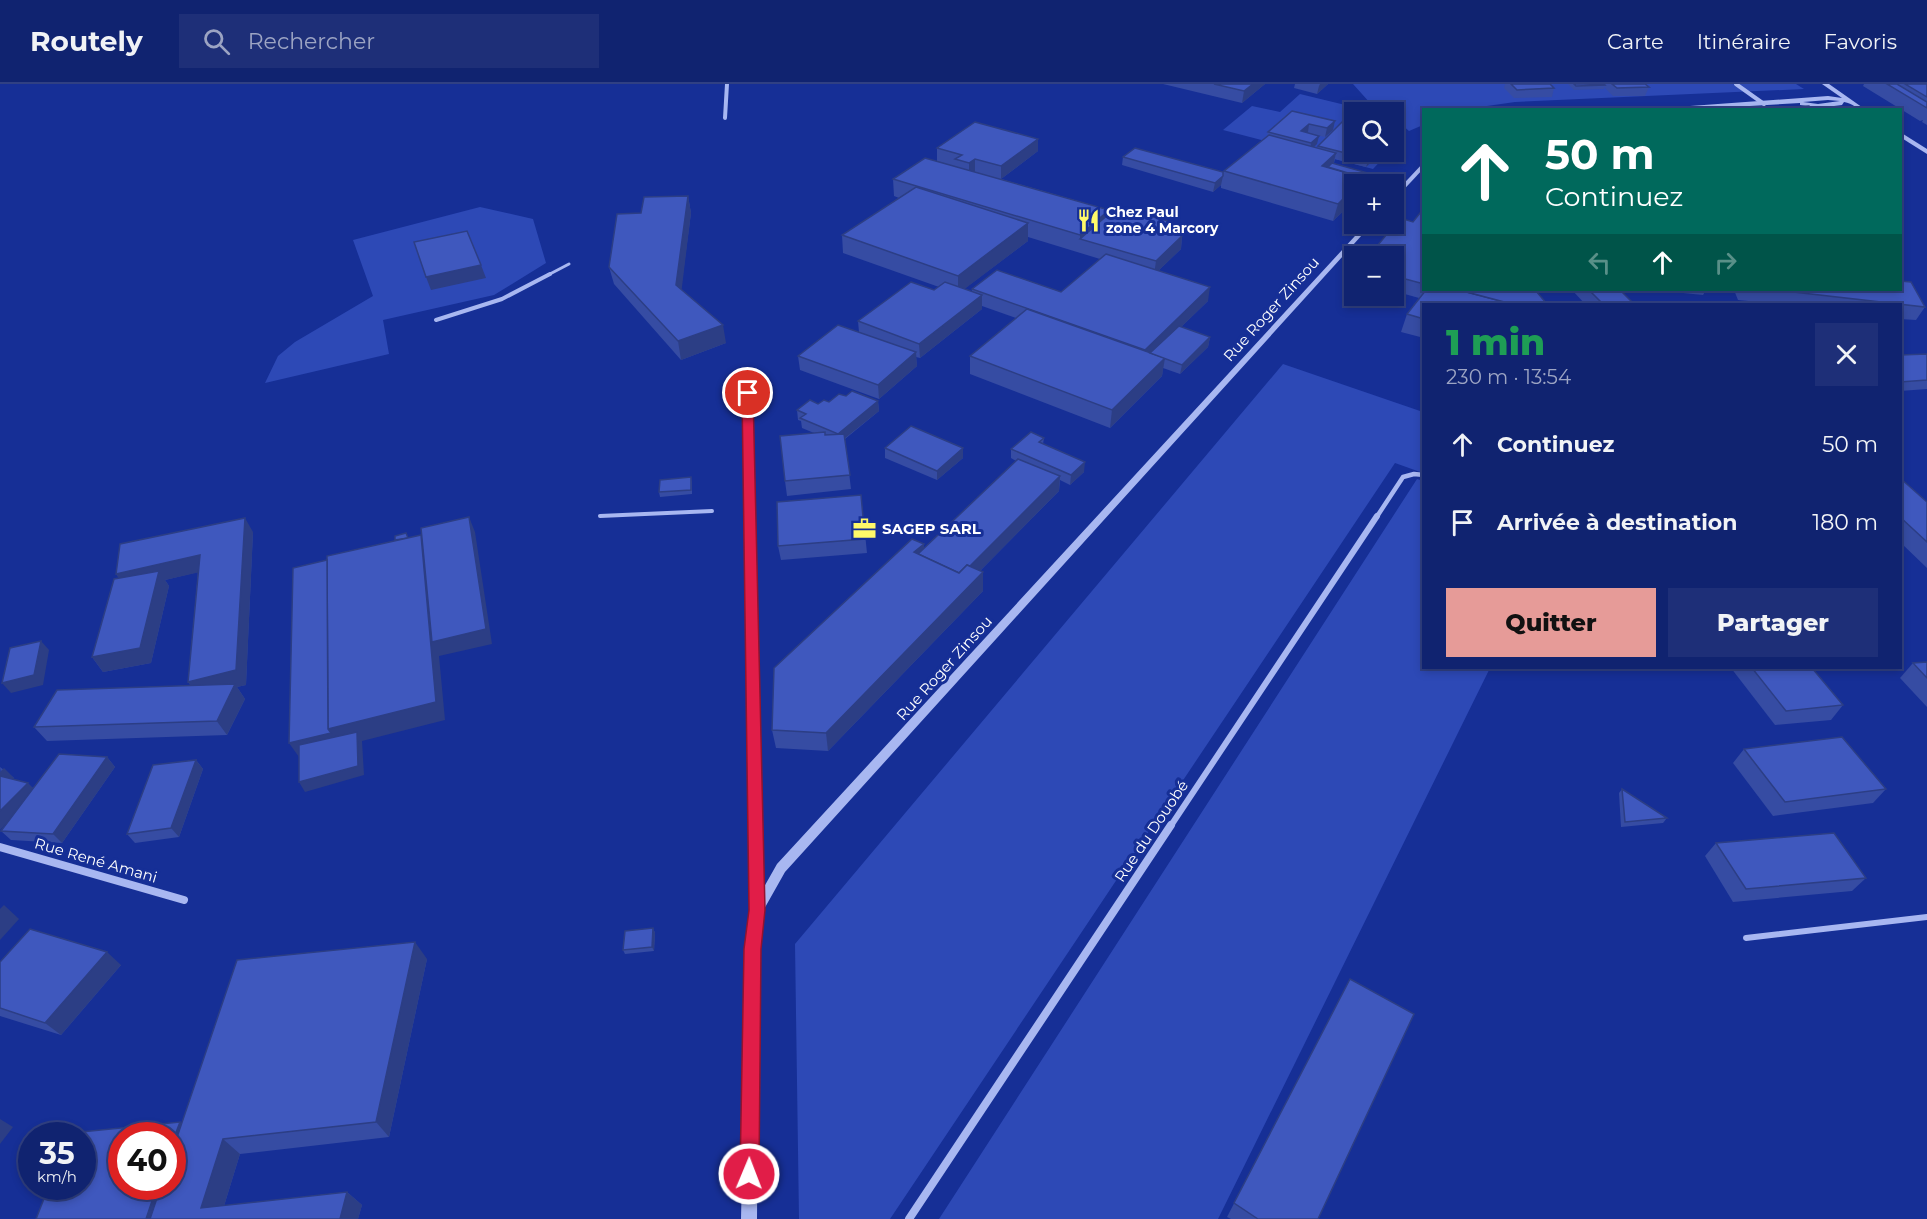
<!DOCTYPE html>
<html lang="fr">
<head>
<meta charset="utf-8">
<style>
	body { margin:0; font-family:Montserrat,sans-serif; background:#1e2f78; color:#f1f3f6; height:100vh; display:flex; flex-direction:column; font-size:22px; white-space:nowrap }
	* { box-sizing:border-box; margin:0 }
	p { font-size:20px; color:#9ca4c3 }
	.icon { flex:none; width:33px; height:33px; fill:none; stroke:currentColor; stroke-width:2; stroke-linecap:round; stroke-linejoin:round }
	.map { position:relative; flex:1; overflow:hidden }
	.drawer { position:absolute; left:1422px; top:219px; width:480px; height:366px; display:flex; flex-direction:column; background:#102370; border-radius:0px; box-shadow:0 3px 9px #0003,0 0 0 2px #304083 }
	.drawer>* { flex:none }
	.guide { position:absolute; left:1422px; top:24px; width:480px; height:183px; border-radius:0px; box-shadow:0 3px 9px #0003,0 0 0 2px #304083; background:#00695c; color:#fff; overflow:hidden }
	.controls { position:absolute; left:1344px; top:18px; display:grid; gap:12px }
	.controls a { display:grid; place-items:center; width:60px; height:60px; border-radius:0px; background:#102370; box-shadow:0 3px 9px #0003,0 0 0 2px #304083; font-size:30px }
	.speed { position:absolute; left:18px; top:1038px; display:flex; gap:12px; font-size:30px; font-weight:700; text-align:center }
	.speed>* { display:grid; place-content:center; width:78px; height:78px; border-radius:50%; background:#102370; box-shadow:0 3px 9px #0003,0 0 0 2px #304083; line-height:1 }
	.speed small { font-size:15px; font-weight:400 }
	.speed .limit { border:9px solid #d22; background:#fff; color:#111 }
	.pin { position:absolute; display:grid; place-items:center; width:51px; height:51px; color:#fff; margin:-26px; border:3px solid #fff; border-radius:50%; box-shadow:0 2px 6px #0007 }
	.me { position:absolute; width:66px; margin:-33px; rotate:1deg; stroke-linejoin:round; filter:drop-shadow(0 0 4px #0008) }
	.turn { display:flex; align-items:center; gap:21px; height:126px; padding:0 24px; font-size:27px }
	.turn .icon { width:78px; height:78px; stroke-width:2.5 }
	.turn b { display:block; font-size:42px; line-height:51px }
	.lanes { display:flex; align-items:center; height:57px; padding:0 24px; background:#0003; justify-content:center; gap:30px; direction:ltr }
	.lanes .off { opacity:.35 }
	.round { display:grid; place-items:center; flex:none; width:63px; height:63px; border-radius:0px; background:#1e2f78 }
	.headline { display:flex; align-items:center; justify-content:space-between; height:102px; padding:0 24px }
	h1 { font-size:36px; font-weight:800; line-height:45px; color:#1e9e55 }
	.button { display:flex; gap:12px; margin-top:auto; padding:12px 24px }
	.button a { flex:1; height:69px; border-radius:0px; background:#e69b98; color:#111; font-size:24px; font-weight:800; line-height:69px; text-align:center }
	.button a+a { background:#1e2f78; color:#f1f3f6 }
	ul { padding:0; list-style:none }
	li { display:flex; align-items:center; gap:18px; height:78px; padding:0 24px }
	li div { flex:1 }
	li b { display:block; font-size:22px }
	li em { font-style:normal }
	header { display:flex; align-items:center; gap:36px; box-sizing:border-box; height:84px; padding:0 30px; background:#102370; border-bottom:2px solid #304083 }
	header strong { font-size:28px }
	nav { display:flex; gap:33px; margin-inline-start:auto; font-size:21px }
	.search { width:420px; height:54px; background:#1e2f78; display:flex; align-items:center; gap:15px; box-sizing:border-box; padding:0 21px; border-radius:0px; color:#9ca4c3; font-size:22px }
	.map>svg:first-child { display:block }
	.green { fill:#2d49b6 }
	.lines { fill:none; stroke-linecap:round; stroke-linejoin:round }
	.service-far3 { stroke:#a8b7f1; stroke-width:3 }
	.service-far2 { stroke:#a8b7f1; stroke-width:4 }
	.service-far1 { stroke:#a8b7f1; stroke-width:4.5 }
	.service { stroke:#a8b7f1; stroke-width:6 }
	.minor-far3 { stroke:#a8b7f1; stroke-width:4 }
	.minor-far2 { stroke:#a8b7f1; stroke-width:4.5 }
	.minor-far1 { stroke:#a8b7f1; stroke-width:6 }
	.minor { stroke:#a8b7f1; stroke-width:8 }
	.tertiary { fill:#a8b7f1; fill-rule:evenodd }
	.wall { fill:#364ca3; fill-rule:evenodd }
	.shaded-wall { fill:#2c3e85 }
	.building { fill:#3f58be; stroke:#2c3e85; stroke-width:1.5 }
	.route { fill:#e11d48; stroke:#92132f; stroke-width:1.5 }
	.labels { text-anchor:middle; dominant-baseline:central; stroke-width:6; stroke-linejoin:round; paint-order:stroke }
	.far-poi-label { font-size:14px; font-weight:bold; fill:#fff; stroke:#162f96; text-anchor:start }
	.street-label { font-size:15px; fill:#fff; stroke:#162f96 }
	.poi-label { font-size:15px; font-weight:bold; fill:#fff; stroke:#162f96; text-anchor:start }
</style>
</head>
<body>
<header>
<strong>Routely</strong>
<div class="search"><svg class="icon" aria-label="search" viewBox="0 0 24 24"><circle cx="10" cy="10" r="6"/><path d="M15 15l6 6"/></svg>Rechercher</div>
<nav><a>Carte</a><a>Itinéraire</a><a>Favoris</a></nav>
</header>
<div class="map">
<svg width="1927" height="1135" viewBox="0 0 1927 1135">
	<rect width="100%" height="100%" fill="#162f96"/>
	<g class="green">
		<path d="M1353,0h443l8,5 -289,13 -49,7 -42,1 -1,15 -14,6 -15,-13v-6h-6l-10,-8h-7z"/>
		<path d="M1300,10l70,17 1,1h-17v40h35l-16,17 -150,-39 29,-24 28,6z"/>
		<path d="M480,123l53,12 13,44 -52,32 -111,25 6,34 -124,29 13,-27 17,-14 78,-46 -20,-56z"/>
		<path d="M1283,280l140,48v61l-28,-10 -505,756h-91l-4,-275z"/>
		<path d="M1417,395l7,2v187h66l-272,551h-279z"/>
	</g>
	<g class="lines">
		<path class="service-far3" d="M548,191l21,-11"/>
		<g class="service-far2">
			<path d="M436,236l66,-21 48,-25"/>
			<path d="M748,309l2,125"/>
			<path d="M600,432l112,-5"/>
		</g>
		<path class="service-far1" d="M750,432l6,311"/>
		<g class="service">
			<path d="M756,741l1,78"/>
			<path d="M1746,854l181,-21"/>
		</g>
		<g class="minor-far3">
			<path d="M1736,0l28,20"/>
			<path d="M725,34l2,-34"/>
		</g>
		<path class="minor-far2" d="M1376,434l27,-41 11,-3 10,1"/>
		<path class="minor-far1" d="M1170,743l207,-311"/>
		<g class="minor">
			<path d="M0,763l184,53"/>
			<path d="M909,1135l262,-394"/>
		</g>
		<g class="tertiary">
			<path d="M1822,0h7l37,26c-9,0 -13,-7 -22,-8l-2,3 -24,3 -18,-3v-2l-119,7h-46l193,-14 14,2zM1828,16l12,1 -22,3 -15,-2z"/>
			<path d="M1900,48l27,17v5l-27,-17z"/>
			<path d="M1424,78v6l-28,30 -2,1v-5z"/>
			<path d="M1366,140h6l-587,648 -22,39 -4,38 -2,270h-16l6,-270 4,-39 26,-46z"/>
		</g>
	</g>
	<g class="wall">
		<path d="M1163,0h102l-23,19z"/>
		<path d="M1295,0h33l-11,10 -23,-6z"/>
		<path d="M1505,0h45l4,4 -2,9 -38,1 -10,-10z"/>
		<path d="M1568,0h77l4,3 -4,9h-32l-9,-9v2l-30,1z"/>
		<path d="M1861,0h66v41l-5,-3 1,-2 -3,1 -57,-35 1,-2z"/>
		<path d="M1292,27l41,19 -8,7 -18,-4 10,11 -3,3 3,1 1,-2 64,6 -16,15 -31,-8 -1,4 39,20 -19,1v17l-21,20 -112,-33v-3l-8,7 -91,-27 1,-8 100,15 44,-36 1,-4z"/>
		<path d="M1038,55v12l-37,28 108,31v4l73,22 -1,13 -23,22 50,30 -27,26 29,10 -2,10 -28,27 -17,-6 -1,8 -52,52 -140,-54v-18l46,-38 -34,-12v3l-62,49 -4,-1 1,9 -38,33 -79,-29 -2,-14 61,-24 -1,-11 76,-31 5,-3 -96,-34 -1,-18 57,-37 -5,-2 -1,-17 44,-18v-13zM1028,153l72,22 -39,33 -89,-3v3l-8,-3 64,-48z"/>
		<path d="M688,112l3,17 -10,76 45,54 -45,17 -67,-76 -5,-17 32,-54z"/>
		<path d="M1424,124v82h106l-106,14v34l-23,-6 6,-18 12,-16 -25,-7v-35l19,-34z"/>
		<path d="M1572,206h48l14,14h-49z"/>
		<path d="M1653,206h53l-3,5z"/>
		<path d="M1734,206h166l25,17 -9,13 -16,-1v-15h-121l-41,-4z"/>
		<path d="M1927,270v35l-27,2v-36z"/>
		<path d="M846,312l32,5 1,10 -34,28 6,50 -64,7 -2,-15 29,-48 -12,-5 -1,-7 -3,-1 -1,-10z"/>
		<path d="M1044,354l-1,6 41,28 -14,13 -10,-5 -1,11 -79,80 3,1v19l-155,160 -52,-3 -4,-18 152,-186v4l92,-87 -5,-3v-9z"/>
		<path d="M885,364l78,10 -26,22 -52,-22z"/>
		<path d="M691,393l1,5v12l-32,3 -1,-5z"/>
		<path d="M1900,394l27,24v66l-27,-26z"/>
		<path d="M861,411l6,58 -86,7 -3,-14z"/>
		<path d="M253,448l-7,153 -9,2 8,12 -18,36 -180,6 -13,-14 157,-41 -3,-4 10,-110 -33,8 4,6 -18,77 -48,9 -11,-15 27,-79 -3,-4z"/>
		<path d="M1927,578v45l-27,-29 13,-15z"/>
		<path d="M1731,584h81l31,37 -12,15 -56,5z"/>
		<path d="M1744,665l142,40 -13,14 -100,13 -40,-53z"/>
		<path d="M107,673l8,10 -53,76 -51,-3 -10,-9 6,-7 -7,-57 14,11 -2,1 21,9z"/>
		<path d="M196,676l7,9 -24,68 -44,6 -8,-9z"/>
		<path d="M1622,705l45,29 -4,5 -42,4 -2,-34z"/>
		<path d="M1716,759l150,35 -14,13 -119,11 -28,-46z"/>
		<path d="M653,844l2,5 -1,18 -29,3 -2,-4z"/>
		<path d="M427,875l-38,178 -149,17 -16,52 123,-14 15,13 -4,14h-322l146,-95z"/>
		<path d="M0,878l121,3 -60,70 -61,-19z"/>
		<path d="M1350,895l-32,240h-87l-4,-2z"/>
	</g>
	<g class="shaded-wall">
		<path d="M1253,0h12l-23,19 2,-12z"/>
		<path d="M1320,0h8l-11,10 2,-8z"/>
		<path d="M1335,37l-2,9 -8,7 2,-9z"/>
		<path d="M1309,40l-1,8 -9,8 2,-9z"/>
		<path d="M1319,52l-2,8 -7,7 1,-8z"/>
		<path d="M1038,55v12l-37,28v-13z"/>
		<path d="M1375,68h7l-16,15 3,-8z"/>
		<path d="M1336,69l-4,17 -10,-4z"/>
		<path d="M975,75v13l-6,4v-13z"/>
		<path d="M1375,91l-2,8 -1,1h-7z"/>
		<path d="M1223,92l-2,9 -8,7 2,-9z"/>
		<path d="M1365,94l-1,6h-6z"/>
		<path d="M1354,104v13l-21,20 5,-17z"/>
		<path d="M688,112l3,17 -11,90 -4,-18z"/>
		<path d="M1109,126l-2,17 -27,12v-4z"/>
		<path d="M1168,137l-2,13 -6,-5z"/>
		<path d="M1028,139v18l-70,53v-18z"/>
		<path d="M1182,152l-1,13 -27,26 2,-14z"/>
		<path d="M481,181l5,13 -55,12 -5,-13z"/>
		<path d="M1210,203l-2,14 -65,63 2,-14z"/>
		<path d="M982,211v14l-62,49 -1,-14z"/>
		<path d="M723,241l3,18 -45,17 -3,-19z"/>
		<path d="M1210,253l-2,10 -28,27 2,-9z"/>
		<path d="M916,268l1,14 -38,33 -1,-14z"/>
		<path d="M1165,274l-3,18 -52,52 2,-18z"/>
		<path d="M878,317l1,10 -40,32 -1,-9z"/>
		<path d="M963,364v10l-26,22v-9z"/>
		<path d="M1085,378l-1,10 -14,13 1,-10z"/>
		<path d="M1060,392l-1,15 -100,101v-15z"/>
		<path d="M469,433l6,15 17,112 -53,12 6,64 -83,21 2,34 -59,17 -6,-10v-25l-10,-14 39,-14 93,-194z"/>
		<path d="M245,434l8,14 -7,153 -9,2 8,12 -18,36 -39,-53z"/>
		<path d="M924,460v17l-10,-9z"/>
		<path d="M200,471l9,15 -44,10 4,6 -18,77 -48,9 -11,-15 34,-69 -10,-14z"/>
		<path d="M983,488v19l-155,160 -2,-18z"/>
		<path d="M41,557l8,9 -6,35 -32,8 -9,-10z"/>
		<path d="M107,673l8,10 -53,76 -9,-9z"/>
		<path d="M196,676l7,9 -24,68 -8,-9z"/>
		<path d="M4,684l10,10 -7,7 -7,-7v-6z"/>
		<path d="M28,699l9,9 -37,38v-19z"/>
		<path d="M4,821l15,14 -19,21v-31z"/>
		<path d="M653,844l2,5 -1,18 -2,-4z"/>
		<path d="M415,858l12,17 -38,178 -13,-15z"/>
		<path d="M107,868l14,13 -60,70 -16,-12z"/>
		<path d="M0,1035l13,8 -13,17z"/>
		<path d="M180,1038l14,12 -29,85h-19l11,-33h15v-43z"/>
		<path d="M223,1055l17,15 -20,65 -19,-11z"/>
		<path d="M347,1108l15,13 -4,14h-18z"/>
	</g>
	<g class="building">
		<path d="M1214,0h39l-9,7z"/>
		<path d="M1511,0h39l4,4 -37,2z"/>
		<path d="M1574,0h30l1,1 -29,1z"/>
		<path d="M1612,0h33l4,3 -32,1z"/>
		<path d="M1887,0h10l30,18v6z"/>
		<path d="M1905,0h22v13z"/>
		<path d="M1809,22l6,4h-73z"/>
		<path d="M1292,27l43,10 -8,7 -18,-4 -8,7 18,5 -8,7 -43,-11z"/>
		<path d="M1343,37l11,3v28h21l-6,7 -51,-13z"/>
		<path d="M975,38l63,17 -37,27 -26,-7 -6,4 -14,-4 7,-4 -25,-7z"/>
		<path d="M1269,51l67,18 -14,13 43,12 -7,6h-4v4l-16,16 -114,-33z"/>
		<path d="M1135,64l88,24v4l-8,7 -92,-26z"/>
		<path d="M925,74l184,52 -29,25 -187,-56z"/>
		<path d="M1332,79l43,12 -11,9 1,-6 -37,-11z"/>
		<path d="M916,103l112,36 -70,53 -116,-41z"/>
		<path d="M688,112l-12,89 47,40 -45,16 -69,-74 8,-53 24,-1 3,-16z"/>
		<path d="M1117,123l51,14 -8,8 22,7 -26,25 -76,-22z"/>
		<path d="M1424,124v76l-30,-8v-20h-25l31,-38 13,4z"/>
		<path d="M467,147l14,34 -55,12 -12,-35z"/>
		<path d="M1106,170l104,33 -65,63 -173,-61 25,-19 64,22z"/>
		<path d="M1900,197l11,1 14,25 -149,-17h124z"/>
		<path d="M911,198l23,8 11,-8 37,13 -63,49 -61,-23z"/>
		<path d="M1426,206h33l53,14h-88v15l-17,-5z"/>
		<path d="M1459,206h71l6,1 11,13h-35z"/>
		<path d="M1589,206h31l14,14h-31z"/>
		<path d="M1027,225l138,49 -53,52 -142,-54z"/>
		<path d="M838,241l78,27 -38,33 -80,-29z"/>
		<path d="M1179,242l31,11 -28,28 -32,-12z"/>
		<path d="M1927,270v26l-27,2v-27z"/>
		<path d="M852,307l26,10 -40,33 -38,-16 6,-4 -9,-4 13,-10 8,4 6,-4 5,2 10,-8 7,2z"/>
		<path d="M911,342l52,22 -26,23 -52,-23z"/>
		<path d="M825,348v3l19,-1 6,41 -65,6 -5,-45z"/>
		<path d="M1031,348l13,6 -5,4 46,20 -14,13 -60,-26z"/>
		<path d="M1018,375l42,17 -90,90 -3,-1 -8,8 -41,-19z"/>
		<path d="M691,393v13l-32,2 1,-12z"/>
		<path d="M1900,394l27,24v40l-27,-25z"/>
		<path d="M861,411l4,44 -87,7 -1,-44z"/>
		<path d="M469,433l17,112 -54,13 -11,-114z"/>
		<path d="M245,434l-9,152 -48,12 12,-127 -84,19 4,-30z"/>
		<path d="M406,449l2,5 -13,2v-4z"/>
		<path d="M421,451l15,167 -108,27 -1,-173z"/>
		<path d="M912,455l12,5 -10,8 45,21 8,-8 16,7 -157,161 -54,-3 2,-62z"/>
		<path d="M327,476l1,169 3,4 -42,10 4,-175z"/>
		<path d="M159,487l-19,77 -48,9 22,-78z"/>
		<path d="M41,557l-7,34 -32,8 8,-35z"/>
		<path d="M1927,578v16l-14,-15z"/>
		<path d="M1752,584h60l31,37 -57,6z"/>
		<path d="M235,600l-18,37 -183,6 23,-37z"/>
		<path d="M357,648l1,34 -59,16v-37z"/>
		<path d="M1842,653l44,52 -101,13 -41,-53z"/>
		<path d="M59,670l48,3 -54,77 -52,-3z"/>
		<path d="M196,676l-25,68 -44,6 26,-69z"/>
		<path d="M0,692l28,7 -28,28z"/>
		<path d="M1622,705l45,29 -42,4z"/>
		<path d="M1834,749l32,45 -120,11 -30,-46z"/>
		<path d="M653,844l-1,19 -29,3 2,-19z"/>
		<path d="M30,845l77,23 -62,71 -45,-15v-46z"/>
		<path d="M415,858l-39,180 -153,17 -22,69 146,-16 -7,27h-190l11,-33h11v-34l65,-192z"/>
		<path d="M1350,895l64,35 -96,205h-60l-24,-16z"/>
		<path d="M180,1038l-8,21v-7h-50v50h35l-11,33h-110l13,-33h33v-50h-12l1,-3z"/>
	</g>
	<path class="route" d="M748,306l5,3 12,517 -4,39 -2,225 -3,7 -7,3 -6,-3 -3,-7 4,-225 5,-39 -7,-517z"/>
	<defs>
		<symbol id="restaurant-bare" viewBox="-9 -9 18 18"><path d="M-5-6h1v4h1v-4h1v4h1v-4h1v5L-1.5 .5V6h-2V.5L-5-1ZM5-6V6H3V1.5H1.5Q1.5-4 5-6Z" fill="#fff969" stroke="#162f96" stroke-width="2.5" paint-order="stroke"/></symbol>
		<symbol id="office-bare" viewBox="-9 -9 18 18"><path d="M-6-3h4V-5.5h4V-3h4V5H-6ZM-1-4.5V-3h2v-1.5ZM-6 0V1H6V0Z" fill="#fff969" stroke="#162f96" stroke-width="2.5" paint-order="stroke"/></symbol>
	</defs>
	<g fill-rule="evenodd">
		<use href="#restaurant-bare" x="1072" y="120" width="33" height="33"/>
		<use href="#office-bare" x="848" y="428" width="33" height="33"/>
	</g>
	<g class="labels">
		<g class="far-poi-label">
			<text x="1106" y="128">Chez Paul<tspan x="1106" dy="16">zone 4 Marcory</tspan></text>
		</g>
		<g class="street-label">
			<text transform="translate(1271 225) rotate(-48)">Rue Roger Zinsou</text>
			<text transform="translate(944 584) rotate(-48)">Rue Roger Zinsou</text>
			<text transform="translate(1151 747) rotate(-56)">Rue du Douobé</text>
			<text transform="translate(96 776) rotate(16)">Rue René Amani</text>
		</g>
		<g class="poi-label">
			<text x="882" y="444">SAGEP SARL</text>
		</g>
	</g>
</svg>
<div class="controls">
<a><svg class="icon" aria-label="search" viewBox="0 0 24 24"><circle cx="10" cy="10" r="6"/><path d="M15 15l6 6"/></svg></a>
<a>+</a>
<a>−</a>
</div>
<div class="speed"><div>35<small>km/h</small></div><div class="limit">40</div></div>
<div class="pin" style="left:748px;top:309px;background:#d93025"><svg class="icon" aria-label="arrive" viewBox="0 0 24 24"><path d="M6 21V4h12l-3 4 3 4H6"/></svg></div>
<svg class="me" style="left:749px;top:1090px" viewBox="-20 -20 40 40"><circle r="17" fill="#e11d48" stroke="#fff" stroke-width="3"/><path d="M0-11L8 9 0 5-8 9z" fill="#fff"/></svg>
<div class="guide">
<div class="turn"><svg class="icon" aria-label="ahead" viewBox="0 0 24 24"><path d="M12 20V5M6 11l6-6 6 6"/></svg><div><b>50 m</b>Continuez</div></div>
<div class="lanes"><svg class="icon off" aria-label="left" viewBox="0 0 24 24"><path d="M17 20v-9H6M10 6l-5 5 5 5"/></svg><svg class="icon" aria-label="ahead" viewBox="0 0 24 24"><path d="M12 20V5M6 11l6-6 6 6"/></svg><svg class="icon off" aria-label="right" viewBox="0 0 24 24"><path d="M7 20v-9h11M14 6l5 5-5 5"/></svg></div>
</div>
<section class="drawer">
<div class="headline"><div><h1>1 min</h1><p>230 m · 13:54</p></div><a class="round"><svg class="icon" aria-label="close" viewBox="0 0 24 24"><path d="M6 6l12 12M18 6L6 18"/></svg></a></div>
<ul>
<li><svg class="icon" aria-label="ahead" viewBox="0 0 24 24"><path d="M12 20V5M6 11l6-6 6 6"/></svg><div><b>Continuez</b></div><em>50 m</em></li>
<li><svg class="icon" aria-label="arrive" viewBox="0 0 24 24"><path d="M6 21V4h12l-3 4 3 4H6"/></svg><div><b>Arrivée à destination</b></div><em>180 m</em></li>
</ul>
<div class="button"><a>Quitter</a><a>Partager</a></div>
</section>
</div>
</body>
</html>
